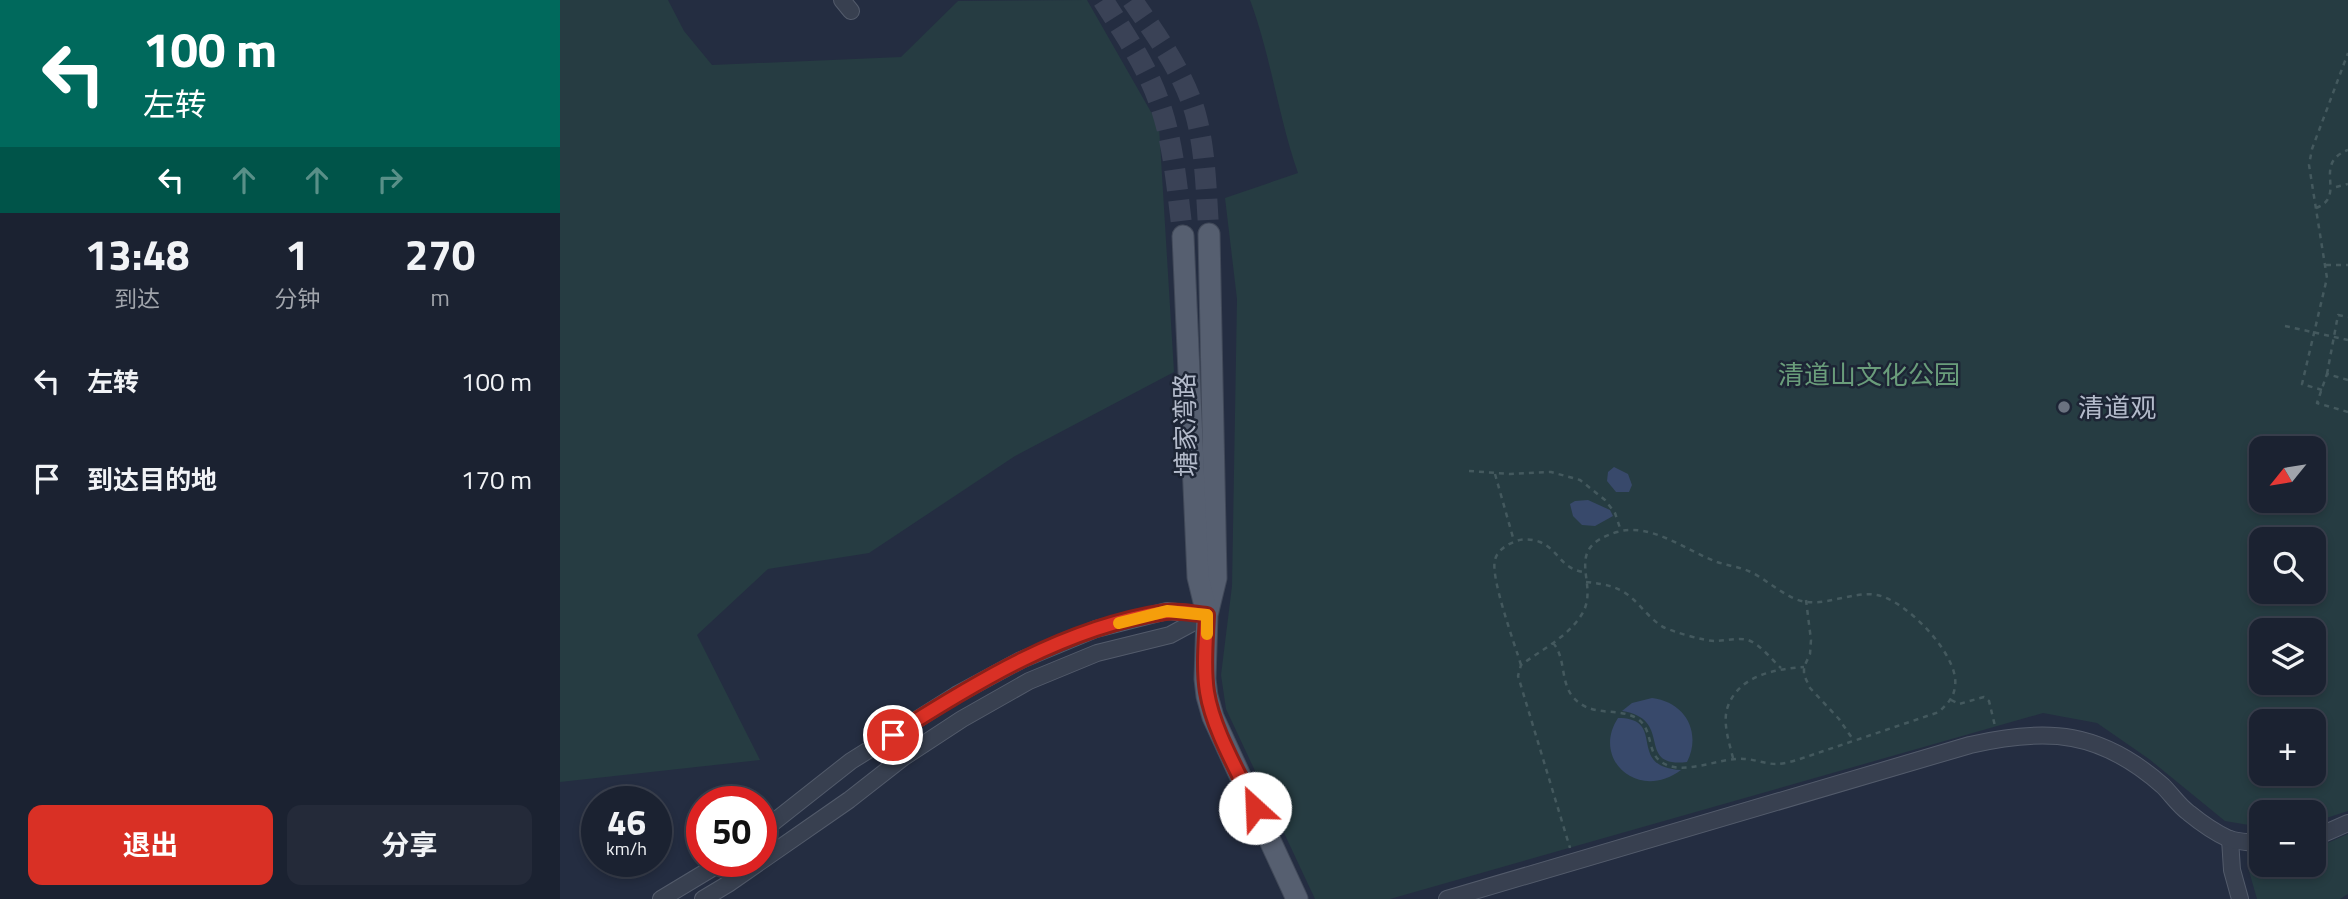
<!DOCTYPE html>
<html lang="zh">
<head>
<meta charset="utf-8">
<style>
	body { margin:0; font-family:"Titillium Web","Noto Sans SC",sans-serif; background:#242a39; color:#f1f3f6; height:100vh; display:flex; flex-direction:column; font-size:26px; white-space:nowrap }
	* { box-sizing:border-box; margin:0 }
	p { font-size:23px; color:#a0a4ab }
	.icon { flex:none; width:38px; height:38px; fill:none; stroke:currentColor; stroke-width:2; stroke-linecap:round; stroke-linejoin:round }
	.map { position:relative; flex:1; overflow:hidden }
	.side { display:flex; flex-direction:column; background:#1b2231; width:560px }
	.side>* { flex:none }
	.banner { background:#00695c; color:#fff; overflow:hidden }
	.needle { width:46px; rotate:240deg }
	.buttons { position:absolute; left:1689px; top:436px; display:grid; gap:14px }
	.buttons a { display:grid; place-items:center; width:77px; height:77px; border-radius:14px; background:#1b2231; box-shadow:0 4px 10px #0003,0 0 0 2px #393f4d; font-size:35px }
	.speed { position:absolute; left:21px; top:786px; display:flex; gap:14px; font-size:35px; font-weight:700; text-align:center }
	.speed>* { display:grid; place-content:center; width:91px; height:91px; border-radius:50%; background:#1b2231; box-shadow:0 4px 10px #0003,0 0 0 2px #393f4d; line-height:1 }
	.speed small { font-size:18px; font-weight:400 }
	.speed .limit { border:10px solid #d22; background:#fff; color:#111 }
	.pin { position:absolute; display:grid; place-items:center; width:60px; height:60px; color:#fff; margin:-30px; border:4px solid #fff; border-radius:50%; box-shadow:0 2px 7px #0007 }
	.me { position:absolute; width:77px; margin:-38px; rotate:335deg; stroke-linejoin:round; filter:drop-shadow(0 0 5px #0008) }
	.turn { display:flex; align-items:center; gap:24px; height:147px; padding:0 28px; font-size:32px }
	.turn .icon { width:91px; height:91px; stroke-width:2.5 }
	.turn b { display:block; font-size:49px; line-height:60px }
	.lanes { display:flex; align-items:center; height:66px; padding:0 28px; background:#0003; justify-content:center; gap:35px; direction:ltr }
	.lanes .off { opacity:.35 }
	.eta { display:flex; justify-content:space-evenly; align-items:center; height:119px; text-align:center }
	.eta b { font-size:42px; font-weight:700; line-height:49px }
	.action { display:flex; gap:14px; margin-top:auto; padding:14px 28px }
	.action a { flex:1; height:80px; border-radius:14px; background:#d93025; color:#fff; font-size:28px; font-weight:700; line-height:80px; text-align:center }
	.action a+a { background:#242a39; color:#f1f3f6 }
	ul { padding:0; list-style:none }
	li { display:flex; align-items:center; gap:21px; height:98px; padding:0 28px }
	li div { flex:1 }
	li b { display:block; font-size:26px }
	li em { font-style:normal }
	main { display:flex; flex:1; min-height:0 }
	.map>svg:first-child { display:block }
	.green { fill:#263c42; fill-rule:evenodd }
	.water { fill:#38496b }
	.lines { fill:none; stroke-linecap:round; stroke-linejoin:round }
	.major-tunnel { stroke:#3a4256; stroke-width:21; stroke-dasharray:21 10; stroke-linecap:butt }
	.minor-casing { stroke:#535b6b; stroke-width:18 }
	.major-casing { stroke:#414959; stroke-width:23 }
	.path { stroke:#44595e; stroke-width:2.5; stroke-dasharray:5 5; stroke-linecap:butt }
	.minor { stroke:#384050; stroke-width:16 }
	.major { stroke:#565f70; stroke-width:21 }
	.route-casing { stroke:#8d1f18; stroke-width:18 }
	.route { stroke:#d93025; stroke-width:12 }
	.slow { stroke:#f59e0b; stroke-width:12 }
	.worship-dot { fill:#6b7280; stroke:#1d2535; stroke-width:2.5 }
	.labels { text-anchor:middle; dominant-baseline:central; stroke-width:5; stroke-linejoin:round; paint-order:stroke }
	.park-label { font-size:26px; fill:#6a9d7b; stroke:#1d2535 }
	.poi-label { font-size:26px; fill:#b4bbcb; stroke:#1d2535; text-anchor:start }
	.street-label { font-size:26px; fill:#b4bbcb; stroke:#1d2535 }
</style>
</head>
<body>
<main>
<section class="side">
<div class="banner">
<div class="turn"><svg class="icon" aria-label="left" viewBox="0 0 24 24"><path d="M17 20v-9H6M10 6l-5 5 5 5"/></svg><div><b>100 m</b>左转</div></div>
<div class="lanes"><svg class="icon" aria-label="left" viewBox="0 0 24 24"><path d="M17 20v-9H6M10 6l-5 5 5 5"/></svg><svg class="icon off" aria-label="ahead" viewBox="0 0 24 24"><path d="M12 20V5M6 11l6-6 6 6"/></svg><svg class="icon off" aria-label="ahead" viewBox="0 0 24 24"><path d="M12 20V5M6 11l6-6 6 6"/></svg><svg class="icon off" aria-label="right" viewBox="0 0 24 24"><path d="M7 20v-9h11M14 6l5 5-5 5"/></svg></div>
</div>
<div class="eta">
<div><b>13:48</b><p>到达</p></div>
<div><b>1</b><p>分钟</p></div>
<div><b>270</b><p>m</p></div>
</div>
<ul>
<li><svg class="icon" aria-label="left" viewBox="0 0 24 24"><path d="M17 20v-9H6M10 6l-5 5 5 5"/></svg><div><b>左转</b></div><em>100 m</em></li>
<li><svg class="icon" aria-label="arrive" viewBox="0 0 24 24"><path d="M6 21V4h12l-3 4 3 4H6"/></svg><div><b>到达目的地</b></div><em>170 m</em></li>
</ul>
<div class="action"><a>退出</a><a>分享</a></div>
</section>
<div class="map">
<svg width="1788" height="899" viewBox="0 0 1788 899">
	<rect width="100%" height="100%" fill="#242d41"/>
	<g class="green">
		<path d="M0,0h108l16,31 28,34 189,-8 57,-56 129,-1 72,126 15,246 -159,84 -146,97 -101,16 -71,66 63,125 -200,22z"/>
		<path d="M690,0h1098v811l-34,11v-10h-53v15l-36,-6 -76,-62 -52,-36 -54,-10 -653,186h-75l-89,-190 -5,-34 11,-89 5,-287 -12,-101 73,-25c-20,-57 -27,-117 -48,-173zM1701,448h53v52h-53zM1701,539h53v53h-53zM1701,630h53v52h-53zM1701,721h53v53h-53z"/>
		<path d="M1788,834v60l-8,5h-83l-8,-28v-11l12,-2v6h53v-15z"/>
	</g>
	<g class="water">
		<path d="M1054,467l14,7 4,11 -3,7h-13l-9,-11 1,-9z"/>
		<path d="M1028,500l22,10 3,6 -18,10 -13,-1 -9,-9 -3,-12 5,-3z"/>
		<path d="M1092,698c33,4 50,34 35,64 -53,6 -12,-43 -65,-51l10,-8z"/>
		<path d="M1058,718c50,0 7,49 63,52 -43,32 -90,-11 -63,-52z"/>
	</g>
	<g class="lines">
		<g class="major-tunnel">
			<path d="M543,0c20,32 42,63 55,99 16,43 19,91 25,137"/>
			<path d="M572,0c24,35 50,70 63,112 11,39 11,81 14,122"/>
		</g>
		<defs>
			<g id="minor">
				<path d="M282,0l9,11"/>
				<path d="M201,832l90,-71 105,-66 65,-35 75,-31 71,-18 40,4"/>
				<path d="M1754,838l34,-15"/>
				<path d="M1670,839l2,31 8,29"/>
				<path d="M101,899l63,-38"/>
				<path d="M143,899l25,-15 121,-84 55,-43 58,-38 67,-38 68,-28 73,-18 37,-20"/>
				<path d="M887,899l523,-154c78,-18 131,-14 193,41 9,9 16,20 26,27 11,9 27,20 40,26 10,3 22,3 32,5"/>
			</g>
			<g id="major">
				<path d="M649,234l7,344 -9,37 -2,64 2,17 6,21 84,182"/>
				<path d="M623,236l15,341 8,33"/>
			</g>
		</defs>
		<use href="#minor" class="minor-casing"/>
		<use href="#major" class="major-casing"/>
		<g class="path">
			<path d="M1776,187l12,-3"/>
			<path d="M1756,208c32,-12 -5,-44 32,-58"/>
			<path d="M1766,265h22"/>
			<path d="M1725,326l63,14"/>
			<path d="M1767,374l11,-59 10,2"/>
			<path d="M1788,380l-21,-6 -10,29 31,9"/>
			<path d="M1762,390l-20,-6 25,-106 -18,-113 3,-16 36,-96"/>
			<path d="M909,471l41,3 41,-2 29,8 25,20 10,13 6,18"/>
			<path d="M935,474l19,67"/>
			<path d="M1026,582c20,2 35,5 49,19 9,9 17,19 28,26 11,5 41,14 52,14 11,0 23,-4 33,-1 12,4 24,20 33,28"/>
			<path d="M1246,600l5,40 -1,14 -6,13v8l6,13 29,31 15,22"/>
			<path d="M993,643c13,14 7,39 20,54 19,22 45,9 65,22 15,11 9,32 22,42 21,17 59,-4 84,-2 10,0 21,5 32,5 6,0 14,-2 21,-4l142,-48c8,-8 15,-14 16,-26 5,-30 -49,-86 -78,-91 -26,-5 -58,16 -84,3 -14,-7 -26,-17 -40,-25 -12,-6 -24,-7 -36,-11 -30,-11 -66,-40 -100,-30 -57,17 -16,51 -35,82 -14,23 -41,36 -61,51l-3,11 52,172"/>
			<path d="M961,665c-6,-20 -31,-88 -26,-105 2,-9 11,-15 19,-18 8,-4 18,-3 26,0 19,8 20,26 43,30"/>
			<path d="M1391,700l8,4 25,-7 5,4 6,25"/>
			<path d="M1173,758c-4,-16 -10,-34 -6,-49 10,-33 47,-40 77,-42"/>
		</g>
		<use href="#minor" class="minor"/>
		<use href="#major" class="major"/>
	</g>
	<g class="lines">
		<defs>
			<path id="route" d="M333,735c83,-53 173,-108 272,-123 13,-2 29,2 42,3 -1,25 -4,52 0,77 6,38 32,81 48,116"/>
		</defs>
		<use href="#route" class="route-casing"/>
		<use href="#route" class="route"/>
		<path class="slow" d="M559,623l48,-12 40,4v19"/>
	</g>
	<circle class="worship-dot" cx="1504" cy="407" r="7"/>
	<g class="labels">
		<g class="park-label">
			<text x="1309" y="374">清道山文化公园</text>
		</g>
		<g class="poi-label">
			<text x="1518" y="407">清道观</text>
		</g>
		<g class="street-label">
			<text transform="translate(625 425) rotate(-91)">塘家湾路</text>
		</g>
	</g>
</svg>
<div class="buttons">
<a><svg class="needle" viewBox="-14 -14 28 28"><path d="M0-13l5 13h-10z" fill="#e53935"/><path d="M0 13l5-13h-10z" fill="#a0a4ab"/></svg></a>
<a><svg class="icon" aria-label="search" viewBox="0 0 24 24"><circle cx="10" cy="10" r="6"/><path d="M15 15l6 6"/></svg></a>
<a><svg class="icon" aria-label="layers" viewBox="0 0 24 24"><path d="M12 4l9 5-9 5-9-5zM3 14l9 5 9-5"/></svg></a>
<a>+</a>
<a>−</a>
</div>
<div class="speed"><div>46<small>km/h</small></div><div class="limit">50</div></div>
<div class="pin" style="left:333px;top:735px;background:#d93025"><svg class="icon" aria-label="arrive" viewBox="0 0 24 24"><path d="M6 21V4h12l-3 4 3 4H6"/></svg></div>
<svg class="me" style="left:695px;top:808px" viewBox="-20 -20 40 40"><circle r="19" fill="#fff"/><path d="M0-13L10 11 0 6-10 11z" fill="#d93025"/></svg>
</div>
</main>
</body>
</html>
